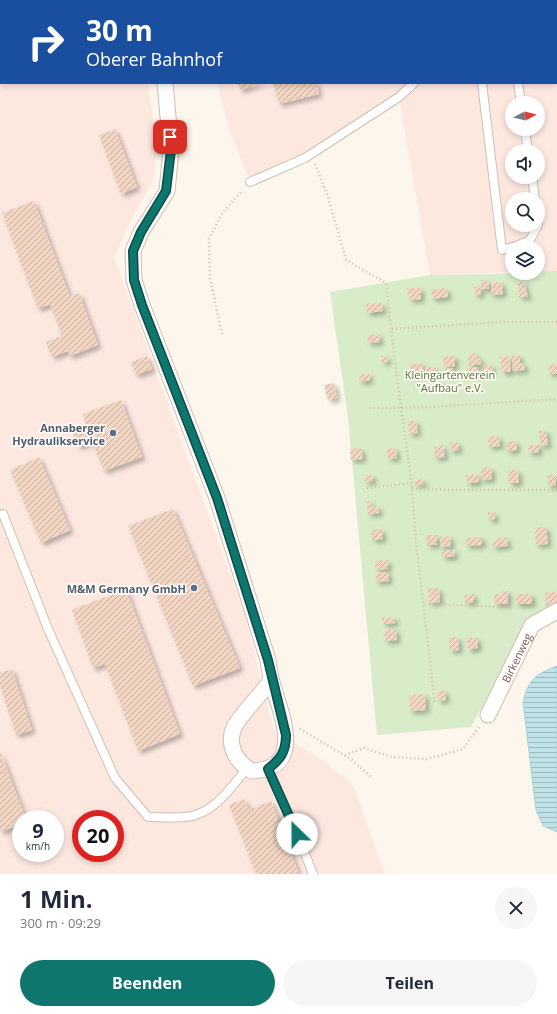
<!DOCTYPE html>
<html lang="de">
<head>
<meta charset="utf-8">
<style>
	body { margin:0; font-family:"Open Sans",sans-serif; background:#f6f6f7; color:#1f2937; height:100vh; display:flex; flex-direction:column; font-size:15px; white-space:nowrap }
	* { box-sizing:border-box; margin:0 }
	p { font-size:13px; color:#747a83 }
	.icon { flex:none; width:22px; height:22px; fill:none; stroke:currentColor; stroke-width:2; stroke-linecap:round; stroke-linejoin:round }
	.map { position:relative; height:874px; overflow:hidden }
	.panel { display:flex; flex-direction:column; background:#fff; flex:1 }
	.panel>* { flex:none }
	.top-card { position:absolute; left:0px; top:0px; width:557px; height:84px; box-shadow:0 2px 6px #0003; background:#1a4fa0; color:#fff; overflow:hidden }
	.needle { width:26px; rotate:83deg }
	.buttons { position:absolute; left:505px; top:96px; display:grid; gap:8px }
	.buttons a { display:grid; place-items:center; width:40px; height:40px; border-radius:50%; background:#fff; box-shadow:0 2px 6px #0003; font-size:20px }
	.speed { position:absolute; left:12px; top:810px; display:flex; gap:8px; font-size:20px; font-weight:700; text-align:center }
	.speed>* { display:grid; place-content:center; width:52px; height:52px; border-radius:50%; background:#fff; box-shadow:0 2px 6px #0003; line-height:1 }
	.speed small { font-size:10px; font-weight:400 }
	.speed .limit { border:6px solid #d22; background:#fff; color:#111 }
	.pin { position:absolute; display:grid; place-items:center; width:34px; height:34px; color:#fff; margin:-17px; border-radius:8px; box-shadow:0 2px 6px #0006 }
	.me { position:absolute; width:44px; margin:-22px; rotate:337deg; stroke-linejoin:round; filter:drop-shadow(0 0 3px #0008) }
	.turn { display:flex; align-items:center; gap:14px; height:84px; padding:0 20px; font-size:18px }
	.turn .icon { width:52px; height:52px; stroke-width:2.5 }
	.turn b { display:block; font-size:28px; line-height:34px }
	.round { display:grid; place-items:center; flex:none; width:42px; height:42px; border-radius:21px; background:#f6f6f7 }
	.overview { display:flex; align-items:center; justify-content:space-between; height:68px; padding:0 20px }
	h1 { font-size:24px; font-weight:700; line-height:30px }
	.action { display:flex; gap:8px; margin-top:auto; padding:8px 20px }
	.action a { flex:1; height:46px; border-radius:24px; background:#0f766e; color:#fff; font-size:16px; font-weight:700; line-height:46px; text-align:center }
	.action a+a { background:#f6f6f7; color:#1f2937 }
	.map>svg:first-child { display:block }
	.commercial { fill:#fde8e0; fill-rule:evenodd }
	.green { fill:#d8ecc9 }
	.water { fill:url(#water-rules); stroke:#a5d3da }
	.building { fill:url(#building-hatch); filter:url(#shadow) }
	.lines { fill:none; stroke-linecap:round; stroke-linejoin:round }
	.lane-casing { stroke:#d1beb0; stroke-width:10 }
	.street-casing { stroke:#d1beb0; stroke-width:17 }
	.path { stroke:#d9b8a5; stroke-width:2.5; stroke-dasharray:1 3; stroke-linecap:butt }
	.lane { stroke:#fff; stroke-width:8 }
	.street { stroke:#fff; stroke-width:15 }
	.route-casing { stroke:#0a4d48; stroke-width:10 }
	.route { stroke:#0f766e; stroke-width:7 }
	.service-dot { fill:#5c6f8a; stroke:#fffaf3; stroke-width:1.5 }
	.labels { text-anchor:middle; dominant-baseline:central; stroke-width:3.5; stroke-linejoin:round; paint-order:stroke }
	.park-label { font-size:11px; fill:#537a41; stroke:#fffaf3 }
	.service-label { font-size:11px; font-weight:bold; fill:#4e5e75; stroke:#fffaf3; text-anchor:end }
	.street-label { font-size:11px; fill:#7a5c4d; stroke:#fffaf3 }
</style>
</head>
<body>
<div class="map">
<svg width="557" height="874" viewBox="0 0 557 874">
	<defs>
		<pattern id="water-rules" width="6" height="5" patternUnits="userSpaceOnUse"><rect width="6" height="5" fill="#bfe3e8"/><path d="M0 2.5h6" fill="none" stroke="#a0bbbe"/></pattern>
		<pattern id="building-hatch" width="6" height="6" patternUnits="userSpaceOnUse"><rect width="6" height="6" fill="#f3d5c3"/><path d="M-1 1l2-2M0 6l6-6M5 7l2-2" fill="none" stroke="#cab0a1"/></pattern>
		<filter id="shadow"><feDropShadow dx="3.5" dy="3.5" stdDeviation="2" flood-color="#0004"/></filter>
	</defs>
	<rect width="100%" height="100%" fill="#fdf6ec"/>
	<g class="commercial">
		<path d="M209,0h348v271h-19v-24h-26v25l-82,3 -31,-178 -94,61 -55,24 -21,-54 -12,-45h339v-82h-350zM512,103h26v26h-26zM512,151h26v26h-26zM512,199h26v26h-26z"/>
		<path d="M0,9l1,74h147l9,65 -3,31 -26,47 -14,31 130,355 30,118 45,28 34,27 32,89h-385zM21,819h34v34h-34zM81,819h34v34h-34z"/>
	</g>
	<path class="green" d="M538,271h19v337l-28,14 -58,105 -94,8 -29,-318 -18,-125 100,-17 108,-2z"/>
	<path class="water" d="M557,666v166l-14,-6 -7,-16 -13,-108c6,-24 12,-27 34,-36z"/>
	<g class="building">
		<path d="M238,83h25l-23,7z"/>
		<path d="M273,83h44l2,11 -40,10z"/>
		<path d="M115,129l22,58 -16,7 -22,-59z"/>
		<path d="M34,201l36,96 9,-4 19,52 -28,11 -2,-5 -16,6 -6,-15 16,-6 -12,-32 -12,5 -36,-96z"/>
		<path d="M481,280l8,1v8h-8z"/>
		<path d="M502,282l1,12 -12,1v-12z"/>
		<path d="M524,282l4,15h-9l-1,-14z"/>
		<path d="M480,286l1,9h-6l-1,-8z"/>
		<path d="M407,288h14v11l-11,1z"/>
		<path d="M447,288l1,9 -16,2 -1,-9z"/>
		<path d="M382,303l1,8 -16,2 -1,-9z"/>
		<path d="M379,334l1,8 -12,1 -1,-8z"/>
		<path d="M476,353l1,6 3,-1 1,6 -12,2 -1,-12z"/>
		<path d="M520,355v8h4l1,7 -12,1 -1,-15z"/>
		<path d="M147,356l5,13 -16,6 -5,-13z"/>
		<path d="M381,356h6l1,6h-6z"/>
		<path d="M455,356v10l-11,1 -1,-10z"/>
		<path d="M510,356l1,16h-9l-2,-15z"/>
		<path d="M422,363l1,12 -12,1 -1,-12z"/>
		<path d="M557,364v9l-8,1 -1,-9z"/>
		<path d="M483,365h9l1,6 -9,1z"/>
		<path d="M436,367v7l-10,1 -1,-7z"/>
		<path d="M467,367h11v5l-11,1z"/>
		<path d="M453,368v5l-7,1 -1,-5z"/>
		<path d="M369,373l1,7 -10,2 -1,-7z"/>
		<path d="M334,383l3,15 -9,2 -4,-15z"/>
		<path d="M121,400l21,57 -38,14 -12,-29 -14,5 -6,-17 14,-5 -3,-11z"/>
		<path d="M408,421h8l2,12 -9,1z"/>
		<path d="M546,430l2,15 -7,1 -2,-15z"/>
		<path d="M499,436l1,10 -11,1 -1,-10z"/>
		<path d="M516,441l1,9 -10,1 -1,-9z"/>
		<path d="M458,442l1,8 -8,1 -1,-8z"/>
		<path d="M539,444v8l-10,1 -1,-7z"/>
		<path d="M443,445l2,12 -10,1 -1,-11z"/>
		<path d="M361,448l2,11 -12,1 -1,-11z"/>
		<path d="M396,448l1,10 -9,1 -1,-10z"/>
		<path d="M39,457l31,73 -29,13 -31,-73z"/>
		<path d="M491,467l1,12 -10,1 -1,-12z"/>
		<path d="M508,470h10l1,13h-10z"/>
		<path d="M478,474l1,8 -12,1 -1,-8z"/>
		<path d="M555,474l1,11 -8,1v-11z"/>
		<path d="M365,475h8v6l-8,1z"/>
		<path d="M424,479v5l-9,1v-5z"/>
		<path d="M367,501h4v6l8,-1v7l-11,1z"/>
		<path d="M173,509l67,159 -47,18 -65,-160z"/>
		<path d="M488,512h7v7l-6,1z"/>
		<path d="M546,527l2,17 -12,1 -1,-17z"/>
		<path d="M382,529l1,10 -11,1 -1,-10z"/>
		<path d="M426,535h11v10h-10z"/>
		<path d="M450,536l1,10 -10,1 -1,-10z"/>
		<path d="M482,537v8l-16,1v-8z"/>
		<path d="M507,537l1,9 -15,1 -1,-4 4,-1 -1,-4z"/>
		<path d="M442,550h13l-1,7h-12z"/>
		<path d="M388,560v9l-12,1 -1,-9z"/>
		<path d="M376,572h12l1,9 -13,1z"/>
		<path d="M439,588l1,14 -11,1 -1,-14z"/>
		<path d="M126,589l54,145 -42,17 -33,-87 -12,4 -21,-58z"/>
		<path d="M502,591h6v13h-13l-1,-10h8z"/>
		<path d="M545,592h12v13l-11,1z"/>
		<path d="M474,594v8l-9,1 -1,-8z"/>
		<rect x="516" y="594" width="16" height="10"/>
		<path d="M395,617v6l-12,1 -1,-6z"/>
		<path d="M396,629l1,11 -12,1 -1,-11z"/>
		<path d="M458,637l1,13 -9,1 -1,-13z"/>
		<path d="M467,638h11v10l-10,2z"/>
		<path d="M12,669l20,61 -16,5 -16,-49v-13z"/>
		<path d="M445,690l1,10 -8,1 -1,-10z"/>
		<path d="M425,694l1,16 -16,1 -1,-16z"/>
		<path d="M0,751l26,68h-5v5l-21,8z"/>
		<path d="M244,799l5,11 22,-9 28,73h-43l-27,-69z"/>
	</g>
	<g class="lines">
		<defs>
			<g id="lane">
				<path d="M475,1v-1"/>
				<path d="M482,83l20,167 10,-3"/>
				<path d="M518,83l3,20"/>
				<path d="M525,129l3,22"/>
				<path d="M532,177l3,22"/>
				<path d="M250,182l55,-24 94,-61 15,-14"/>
				<path d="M514,247l16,-7 8,-15"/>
				<path d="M3,514l45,115 67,149 33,39c12,0 25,1 37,0 28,-2 46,-29 62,-49"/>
				<path d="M268,769l24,52 21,53"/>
			</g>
			<g id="street">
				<path d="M58,0l1,1"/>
				<path d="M206,1l3,-1"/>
				<path d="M165,83l6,67 -4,41 -26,41 -8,19 1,29 8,25 75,193 51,162c1,7 2,15 4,22 8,30 35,87 -20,89 -17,-9 -27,-29 -16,-47 9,-14 24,-29 35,-43"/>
				<path id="s1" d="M488,715l44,-90 25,-14"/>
			</g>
		</defs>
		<use href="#lane" class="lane-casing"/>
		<use href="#street" class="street-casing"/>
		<g class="path">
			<path d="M315,164l13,33 18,63 40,23 10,87 16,118 4,54 19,162"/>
			<path d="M392,329l112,-7h53"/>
			<path d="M222,334l-12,-56 -1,-39 14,-27 19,-21"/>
			<path d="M370,408l61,-1 126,-8"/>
			<path d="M367,488l44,-5"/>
			<path d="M412,488l39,2h106"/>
			<path d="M425,604l86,3"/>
			<path d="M300,729l52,31 19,17"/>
			<path d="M345,755l19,-7 28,9 35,2 36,-10 16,-22"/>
		</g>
		<use href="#lane" class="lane"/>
		<use href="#street" class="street"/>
	</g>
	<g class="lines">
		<defs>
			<path id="route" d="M170,137l1,13 -5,41 -25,41 -8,19 1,29 8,25 75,193 51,162 18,75c0,16 -5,24 -18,34l29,65"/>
		</defs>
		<use href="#route" class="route-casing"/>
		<use href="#route" class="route"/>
	</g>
	<g class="service-dot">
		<circle cx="113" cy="433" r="4"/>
		<circle cx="194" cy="588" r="4"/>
	</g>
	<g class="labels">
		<g class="park-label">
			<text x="450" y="374">Kleingartenverein<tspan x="450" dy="13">"Aufbau" e.V.</tspan></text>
		</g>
		<g class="service-label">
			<text x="105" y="427">Annaberger<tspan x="105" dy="13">Hydraulikservice</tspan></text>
			<text x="186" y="588">M&amp;M Germany GmbH</text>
		</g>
		<g class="street-label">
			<text stroke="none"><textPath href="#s1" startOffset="64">Birkenweg</textPath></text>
		</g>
	</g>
</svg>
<div class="buttons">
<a><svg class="needle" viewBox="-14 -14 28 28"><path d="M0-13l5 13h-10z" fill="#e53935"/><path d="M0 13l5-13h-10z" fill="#747a83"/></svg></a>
<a><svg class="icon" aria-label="sound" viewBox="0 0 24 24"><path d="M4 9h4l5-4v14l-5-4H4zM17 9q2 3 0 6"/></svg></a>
<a><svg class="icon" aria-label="search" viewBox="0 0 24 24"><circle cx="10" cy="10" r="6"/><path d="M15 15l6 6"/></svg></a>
<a><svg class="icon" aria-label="layers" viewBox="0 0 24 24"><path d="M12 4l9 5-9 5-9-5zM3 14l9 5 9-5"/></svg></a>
</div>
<div class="speed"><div>9<small>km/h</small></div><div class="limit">20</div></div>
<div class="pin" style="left:170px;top:137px;background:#d93025"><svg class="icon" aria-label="arrive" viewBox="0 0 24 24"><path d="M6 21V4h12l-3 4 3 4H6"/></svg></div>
<svg class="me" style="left:297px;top:834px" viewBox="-20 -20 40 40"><circle r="19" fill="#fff"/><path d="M0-13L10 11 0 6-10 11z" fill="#0f766e"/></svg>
<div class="top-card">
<div class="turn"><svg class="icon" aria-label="right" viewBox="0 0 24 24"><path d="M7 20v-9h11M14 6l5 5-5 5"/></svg><div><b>30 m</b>Oberer Bahnhof</div></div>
</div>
</div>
<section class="panel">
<div class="overview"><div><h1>1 Min.</h1><p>300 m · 09:29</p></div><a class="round"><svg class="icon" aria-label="close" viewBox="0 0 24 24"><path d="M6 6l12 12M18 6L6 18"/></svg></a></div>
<div class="action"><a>Beenden</a><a>Teilen</a></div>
</section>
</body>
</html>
